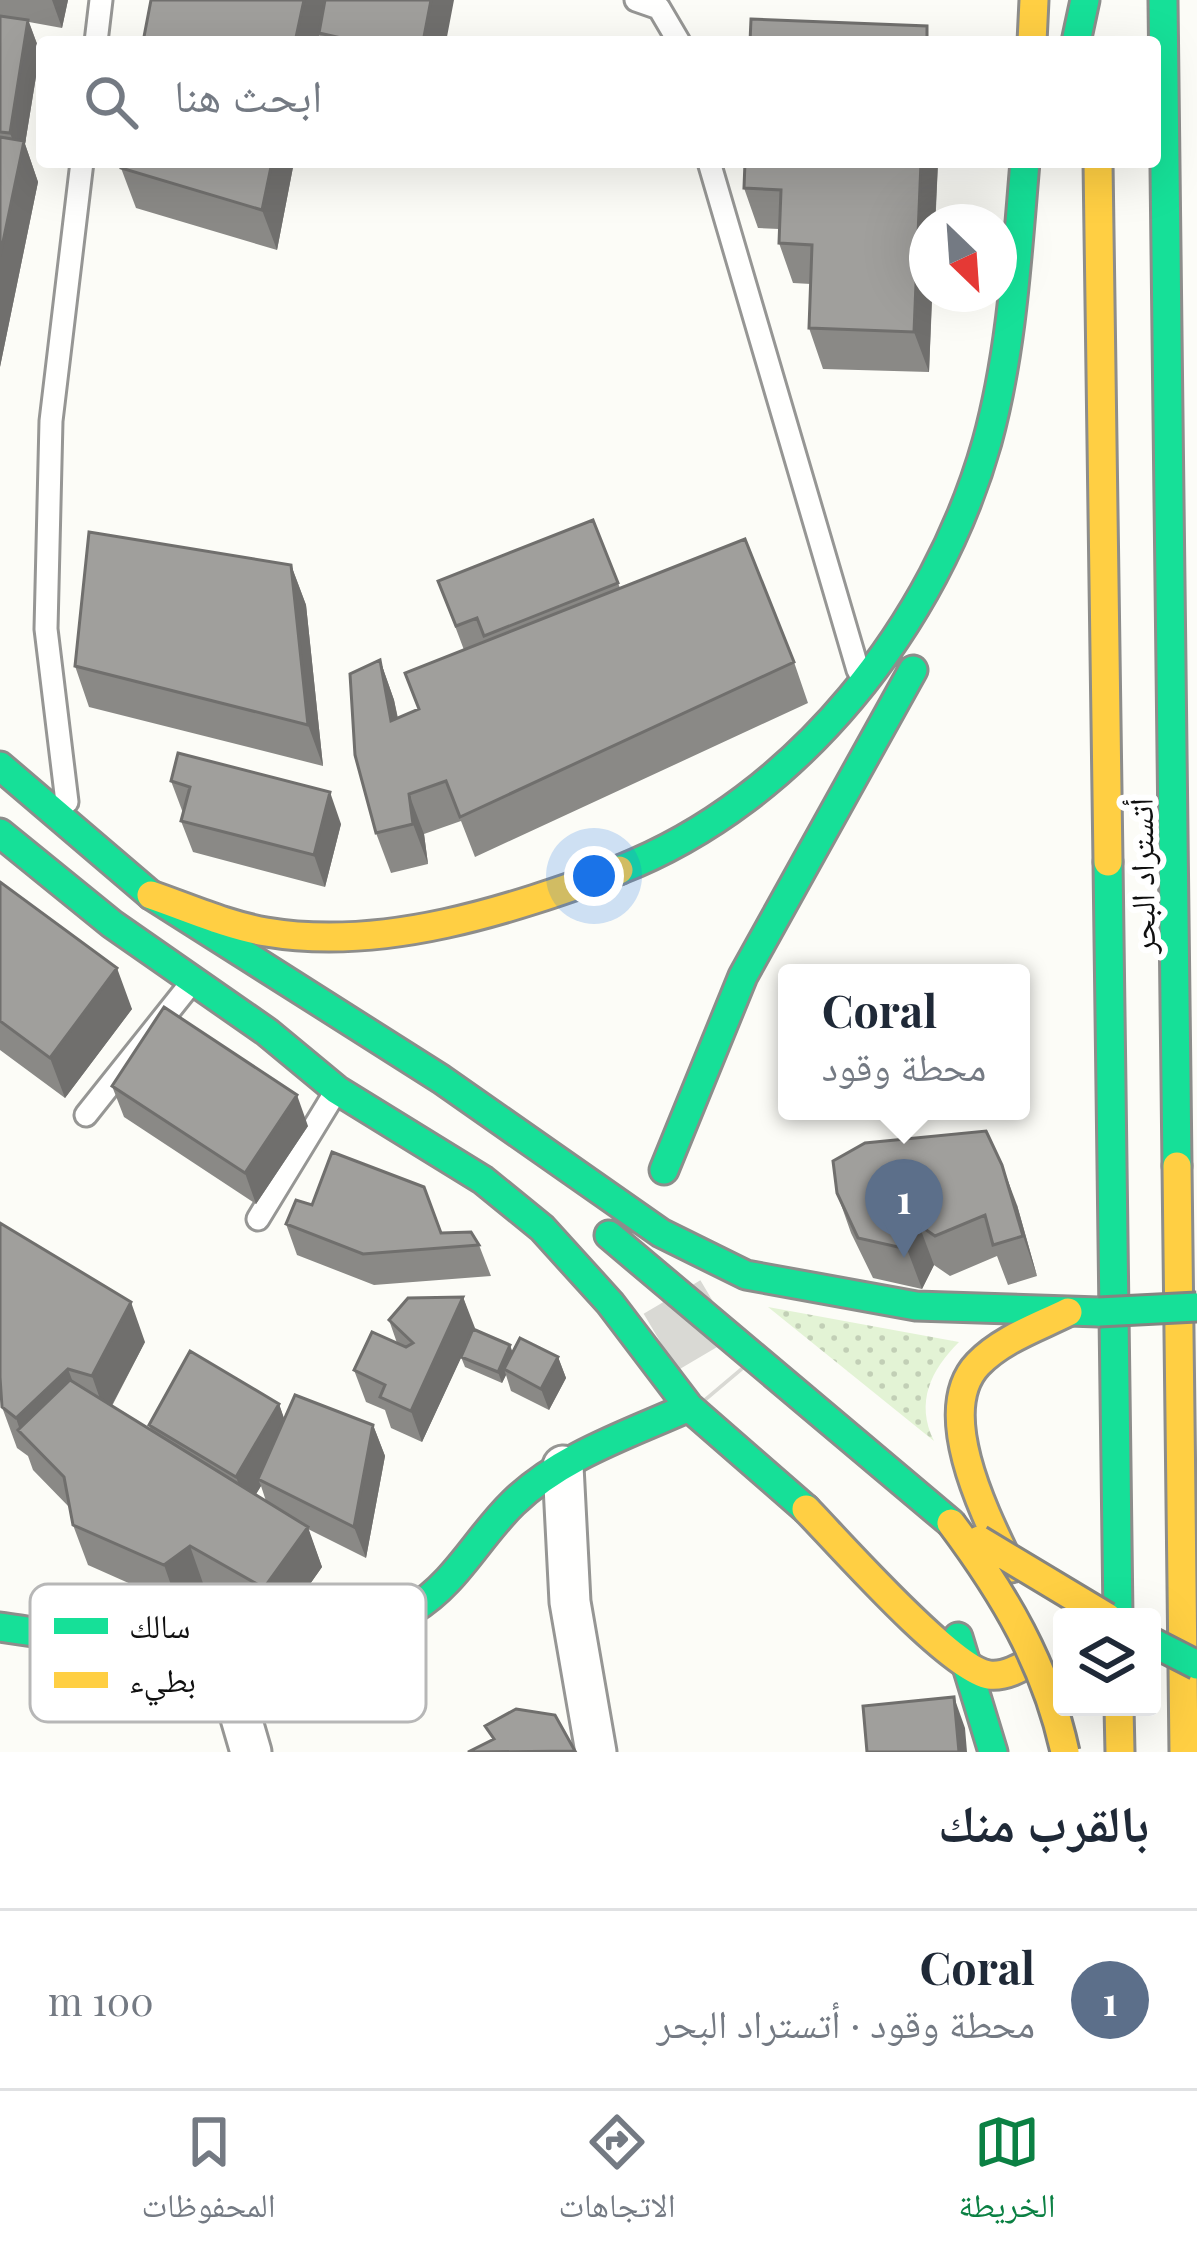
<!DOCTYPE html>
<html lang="ar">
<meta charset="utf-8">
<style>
body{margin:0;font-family:"Playfair Display","Noto Naskh Arabic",serif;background:#f6f6f7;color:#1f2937;direction:rtl}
.controls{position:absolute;right:36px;bottom:36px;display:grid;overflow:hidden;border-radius:12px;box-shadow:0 12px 48px #0002}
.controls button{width:108px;height:108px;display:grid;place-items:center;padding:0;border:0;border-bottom:3px solid #e0e1e3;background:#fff;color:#1f2937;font:60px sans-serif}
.compass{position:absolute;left:909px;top:204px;width:108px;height:108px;border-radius:50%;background:#fff;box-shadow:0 12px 48px #0002;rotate:155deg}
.you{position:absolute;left:594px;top:876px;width:42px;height:42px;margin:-30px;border:9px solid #fff;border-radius:50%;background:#1a73e8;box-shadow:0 0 0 18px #1a73e833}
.badge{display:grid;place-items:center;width:78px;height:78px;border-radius:50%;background:#0b8043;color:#fff;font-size:39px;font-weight:700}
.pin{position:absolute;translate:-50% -99px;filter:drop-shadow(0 3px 6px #0008)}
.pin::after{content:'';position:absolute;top:63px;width:42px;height:36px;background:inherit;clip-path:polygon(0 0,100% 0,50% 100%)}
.popup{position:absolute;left:778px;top:964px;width:252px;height:156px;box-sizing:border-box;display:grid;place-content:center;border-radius:12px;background:#fff;filter:drop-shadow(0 3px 9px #0005);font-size:39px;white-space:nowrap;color:#747a83}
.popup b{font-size:45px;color:#1f2937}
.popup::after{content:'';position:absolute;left:50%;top:100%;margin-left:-24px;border:24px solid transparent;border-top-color:#fff}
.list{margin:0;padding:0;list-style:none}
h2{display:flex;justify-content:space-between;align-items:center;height:156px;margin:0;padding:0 48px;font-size:51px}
h2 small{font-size:39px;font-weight:400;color:#747a83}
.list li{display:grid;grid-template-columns:78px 1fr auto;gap:36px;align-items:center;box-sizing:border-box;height:180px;padding:0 48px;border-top:3px solid #e0e1e3}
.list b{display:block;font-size:45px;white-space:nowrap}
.list p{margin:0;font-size:39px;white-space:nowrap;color:#747a83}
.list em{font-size:39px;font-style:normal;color:#747a83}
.icon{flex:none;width:66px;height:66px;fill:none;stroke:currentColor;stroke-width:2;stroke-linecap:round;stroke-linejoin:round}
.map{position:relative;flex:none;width:1197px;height:1752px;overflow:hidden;direction:ltr}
.search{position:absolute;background:#fff;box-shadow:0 12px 48px #0002;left:36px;right:36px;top:36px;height:132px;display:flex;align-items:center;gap:30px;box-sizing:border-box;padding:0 42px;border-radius:12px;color:#747a83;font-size:45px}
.sheet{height:336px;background:#fff}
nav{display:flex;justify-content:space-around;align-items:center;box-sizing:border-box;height:168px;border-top:3px solid #e0e1e3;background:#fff;font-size:33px;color:#747a83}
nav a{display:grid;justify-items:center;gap:6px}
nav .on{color:#0b8043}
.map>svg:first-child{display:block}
.garden{fill:url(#garden-dots)}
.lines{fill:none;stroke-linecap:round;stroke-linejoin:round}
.highway-tunnel{stroke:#d9d9d4;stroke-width:66;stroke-dasharray:66 33;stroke-linecap:butt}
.lane-casing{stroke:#969694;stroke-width:27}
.street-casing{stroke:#969694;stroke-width:45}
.fast-casing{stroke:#8d8d8b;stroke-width:33}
.slow-casing{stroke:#8d8d8b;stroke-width:33}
.lane{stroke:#fffffe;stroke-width:21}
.street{stroke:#fffffe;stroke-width:39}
.fast{stroke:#16e098;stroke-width:27}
.slow{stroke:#ffcf43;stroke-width:27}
.fast-bridge-casing{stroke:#848481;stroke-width:33;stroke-linecap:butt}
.slow-bridge-casing{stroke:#848481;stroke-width:33;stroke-linecap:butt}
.fast-bridge{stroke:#16e098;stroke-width:27}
.slow-bridge{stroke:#ffcf43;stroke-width:27}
.wall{fill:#8a8986;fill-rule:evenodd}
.shaded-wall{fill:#706f6d}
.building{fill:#a09f9c;stroke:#706f6d;stroke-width:3}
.labels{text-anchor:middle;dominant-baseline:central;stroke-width:12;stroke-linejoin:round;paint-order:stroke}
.street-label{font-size:33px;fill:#101010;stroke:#fff}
.key{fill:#fff;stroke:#b7b7b7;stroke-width:3}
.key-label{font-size:33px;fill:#101010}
</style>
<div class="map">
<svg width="1197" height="1752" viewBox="0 0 1197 1752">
<defs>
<pattern id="garden-dots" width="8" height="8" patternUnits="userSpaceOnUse" patternTransform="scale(3)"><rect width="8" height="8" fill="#e3f3d5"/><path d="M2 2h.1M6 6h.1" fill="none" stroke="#c2cfb6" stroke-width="1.8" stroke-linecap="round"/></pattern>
</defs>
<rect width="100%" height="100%" fill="#fcfcf7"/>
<path class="garden" d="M768,1307L959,1342C931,1370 915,1402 934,1441Z"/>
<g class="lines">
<path class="highway-tunnel" d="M672,1297L707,1356L729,1382"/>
<g class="lane-casing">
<path id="lane" d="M636,0L659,8L679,42
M96,42L101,0
M709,162L858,670
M67,802L46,629L51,421L82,162
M86,1115L188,987
M258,1219L333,1096"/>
</g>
<g class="street-casing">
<path id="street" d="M563,1466L570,1602L596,1752
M220,1646L251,1752"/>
</g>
<g class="fast-casing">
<path id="fast" d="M1163,0L1177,1166
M1076,42L1085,0
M0,766L151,895L441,1079L661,1233L746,1275L916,1306L1099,1312
M0,833L112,924L267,1032L337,1090L483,1180L542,1228L610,1303L689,1407L806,1509
M1108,862L1118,1617
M619,870C798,800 936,623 987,442C1012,351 1017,255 1025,162
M664,1170L743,976L913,670
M609,1235L951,1523
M0,1627C131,1645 292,1681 413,1609C456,1583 478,1537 513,1503C561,1456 629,1434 689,1407
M958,1637L993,1752"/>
</g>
<g class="slow-casing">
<path id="slow" d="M1032,42L1034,0
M1098,162L1108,862
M151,895C189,908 226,925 266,932C384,952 509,910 619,870
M1177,1166L1184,1752
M806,1509C838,1542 951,1670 989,1675C1004,1677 1022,1668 1033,1659
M1011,1568C987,1518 932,1412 978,1364C1002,1339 1038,1327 1068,1312
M1119,1707L1120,1752"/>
</g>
<use href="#lane" class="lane"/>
<use href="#street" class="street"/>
<use href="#fast" class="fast"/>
<use href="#slow" class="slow"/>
<g class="fast-bridge-casing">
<path id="fast-bridge" d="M1099,1312L1197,1307
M1152,1642L1197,1665"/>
</g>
<g class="slow-bridge-casing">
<path id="slow-bridge" d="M951,1523C1004,1594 1046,1664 1065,1752
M979,1540L1107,1617"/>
</g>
<use href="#fast-bridge" class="fast-bridge"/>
<use href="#slow-bridge" class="slow-bridge"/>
</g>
<path class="wall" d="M0,0H68L62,28L29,22L40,52L25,144L38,182L0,367Z
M151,0L446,42H322L319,35Z
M294,162L277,250L136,208L121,168Z
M745,162H938L929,372L823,369L809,328L811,284L793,283L779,243V229L758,228L744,188Z
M593,520L620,588L794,662L808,703L475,857L461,821L424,834L428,864L391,873L376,833L380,660L394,700L398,718L419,709L464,650L438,581Z
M291,565L306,605L323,766L89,707L75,666Z
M171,781L341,824L325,887L193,852L181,821L183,813Z
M0,882L132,1009L65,1098L0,1050Z
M112,1086L308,1126L256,1204L124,1117Z
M837,1193L1017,1205L1037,1276L1008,1285L997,1256L950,1276L934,1265L922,1289L873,1278L851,1233Z
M312,1205L441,1233L479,1245L491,1276L374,1285L297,1255L286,1224Z
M463,1297L474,1330L513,1352L558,1357L566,1378L549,1410L511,1391L506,1375L502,1383L465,1367L461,1357L422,1442L391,1428L385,1410L366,1402L354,1370L397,1343L389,1320Z
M145,1342L112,1406L151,1430L149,1425L279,1404L284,1419L373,1425L385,1456L366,1558L308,1529L322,1567L279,1628L204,1586L178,1605L88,1565L73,1525L70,1508L33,1470L28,1456L17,1448L2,1407L0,1377ZM261,1486L266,1501L255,1495Z"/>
<path class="shaded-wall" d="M52,0H68L62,28Z
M304,0H326L318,42H295Z
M431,0H454L446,42H423Z
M28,20L40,52L25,144L38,182L0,367V256L20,161L10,133Z
M272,162H294L277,250L262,210Z
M921,162H938L935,222H927V294H932L929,372L914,332Z
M291,565L306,605L323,766L308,725Z
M380,660L394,700L406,761L391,721Z
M330,792L341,824L325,887L314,855Z
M409,794L424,834L428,864L413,824Z
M117,968L132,1009L65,1098L50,1058Z
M297,1095L308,1126L256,1204L245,1173Z
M1002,1165L1017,1205L1037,1276L1023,1236Z
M919,1225L934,1265L922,1289L907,1249Z
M463,1297L475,1328L422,1442L411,1411Z
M131,1302L145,1342L106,1416L92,1376Z
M510,1345L514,1356L504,1369L506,1375L502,1383L498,1372Z
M558,1357L566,1378L549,1410L541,1389Z
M68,1369L83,1409L21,1433L16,1418Z
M279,1404L290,1435L258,1479L261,1486L248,1508L236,1477Z
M373,1425L385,1456L366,1558L354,1527Z
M308,1527L322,1567L279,1628L264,1588Z
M190,1546L204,1586L178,1605L164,1565Z
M954,1697L965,1728L967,1752H959Z"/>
<path class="building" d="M151,0H304L295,42H143Z
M325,0H431L423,42H359L319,33Z
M0,16L28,20L10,133L0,132Z
M751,19L927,26V42H750Z
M0,137L24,141L0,256Z
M122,162H272L262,210L121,168Z
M745,162H921L914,332L809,328L812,245L779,243L781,190L744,188Z
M593,520L618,583L484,636L477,618L456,626L438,581Z
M89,532L291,565L308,725L75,666Z
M745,539L794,662L460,817L446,781L409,794L413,824L376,833L355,755L350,674L380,660L391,721L419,709L405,673Z
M178,753L330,792L314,855L181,821L190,787L171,781Z
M0,882L117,968L50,1058L0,1021Z
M164,1007L297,1095L245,1173L112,1086Z
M986,1131L1002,1165L1023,1236L993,1245L985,1215L935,1236L919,1225L907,1249L858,1238L837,1193L833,1161L865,1143Z
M332,1152L424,1187L441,1233L471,1232L479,1245L363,1254L286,1224L296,1200L312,1205Z
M0,1223L131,1302L92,1376L68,1369L16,1418L2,1407L0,1377Z
M463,1297L411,1411L380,1397L385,1385L354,1370L372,1332L406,1347L413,1343L389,1320L408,1298Z
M473,1329L510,1345L498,1372L461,1357Z
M520,1338L558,1357L541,1389L504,1369Z
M190,1351L279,1404L236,1477L149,1425Z
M70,1380L308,1527L264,1588L190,1546L164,1565L73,1525L64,1477L18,1430Z
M295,1395L373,1425L354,1527L258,1479Z
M954,1697L959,1752H867L863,1706Z
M516,1709L555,1715L575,1751L468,1752L494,1739L485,1726Z"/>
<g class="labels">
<g class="street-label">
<text transform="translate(1140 876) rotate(-91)">أتستراد البحر</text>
</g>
</g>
<rect x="30" y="1584" width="396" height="138" rx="18" class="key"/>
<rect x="54" y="1618" width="54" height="16" fill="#16e098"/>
<rect x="54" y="1672" width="54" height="16" fill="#ffcf43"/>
<g class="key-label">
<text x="129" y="1638">سالك</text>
<text x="129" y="1692">بطيء</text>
</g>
</svg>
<div class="controls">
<button><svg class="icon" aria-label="layers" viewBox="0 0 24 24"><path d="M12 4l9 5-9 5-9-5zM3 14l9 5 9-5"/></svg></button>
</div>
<svg class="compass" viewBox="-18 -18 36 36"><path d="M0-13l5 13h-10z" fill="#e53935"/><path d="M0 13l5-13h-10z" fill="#747a83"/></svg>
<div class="you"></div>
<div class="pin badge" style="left:904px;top:1258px;background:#5c6f8a">1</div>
<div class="popup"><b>Coral</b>محطة وقود</div>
<div class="search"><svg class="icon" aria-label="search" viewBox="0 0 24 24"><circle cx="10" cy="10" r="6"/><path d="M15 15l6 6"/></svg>ابحث هنا</div>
</div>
<section class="sheet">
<h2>بالقرب منك<small></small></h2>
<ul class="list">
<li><span class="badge" style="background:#5c6f8a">1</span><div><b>Coral</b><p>محطة وقود · أتستراد البحر</p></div><em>100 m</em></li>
</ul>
</section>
<nav>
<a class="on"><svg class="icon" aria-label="map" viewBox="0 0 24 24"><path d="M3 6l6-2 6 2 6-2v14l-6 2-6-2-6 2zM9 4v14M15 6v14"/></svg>الخريطة</a>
<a><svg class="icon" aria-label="directions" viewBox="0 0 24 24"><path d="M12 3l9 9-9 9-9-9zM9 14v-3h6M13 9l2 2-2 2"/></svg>الاتجاهات</a>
<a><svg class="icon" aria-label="saved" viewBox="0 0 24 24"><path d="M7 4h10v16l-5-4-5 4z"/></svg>المحفوظات</a>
</nav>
